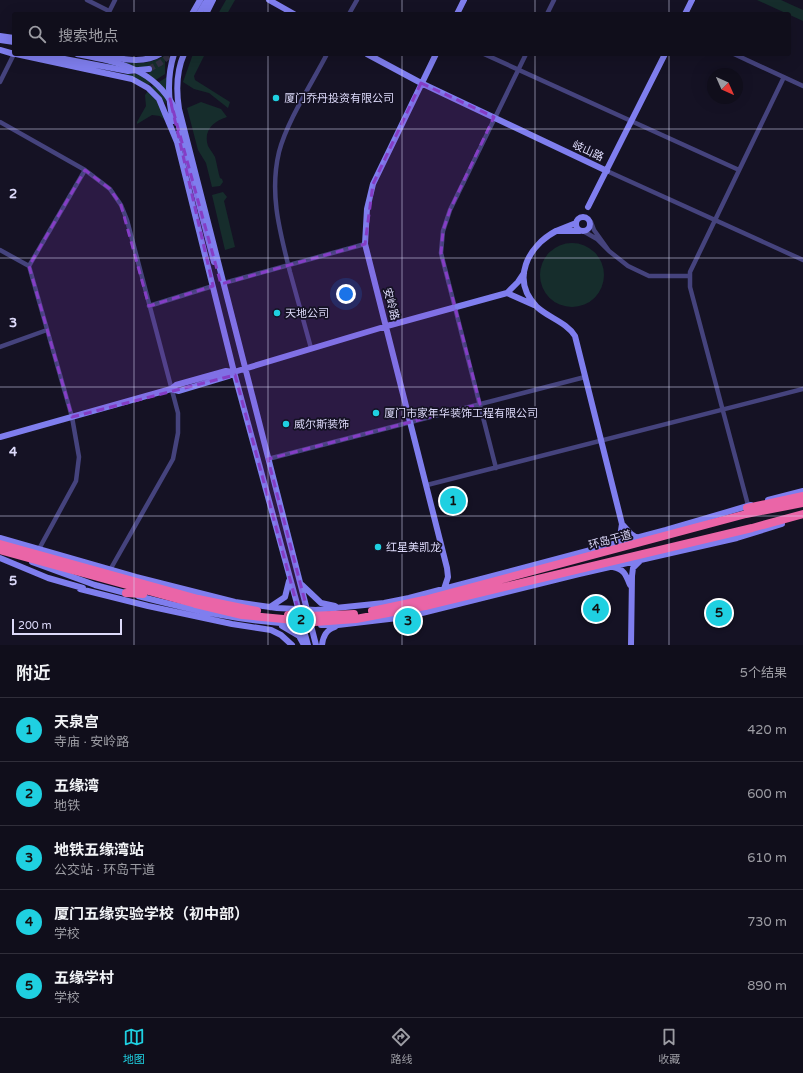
<!DOCTYPE html>
<html lang="zh">
<meta charset="utf-8">
<style>
body{margin:0;font-family:"Varela Round","Noto Sans SC",sans-serif;background:#191724;color:#f1f3f6}
.compass{position:absolute;left:707px;top:68px;width:36px;height:36px;border-radius:50%;background:#100e1b;box-shadow:0 4px 16px #0002;rotate:135deg}
.scale{position:absolute;left:12px;bottom:10px;width:110px;box-sizing:border-box;padding-left:4px;border:2px solid #dddafa;border-top:0;font-size:11px;line-height:14px;white-space:nowrap;color:#dddafa;-webkit-text-stroke:3px #151224;paint-order:stroke}
.you{position:absolute;left:346px;top:294px;width:14px;height:14px;margin:-10px;border:3px solid #fff;border-radius:50%;background:#1a73e8;box-shadow:0 0 0 6px #1a73e833}
.badge{display:grid;place-items:center;width:26px;height:26px;border-radius:50%;background:#1fd0e1;color:#111;font-size:13px;font-weight:700}
.pin{position:absolute;translate:-50% -50%;border:2px solid #fff;box-shadow:0 1px 4px #0006}
.list{margin:0;padding:0;list-style:none}
h2{display:flex;justify-content:space-between;align-items:center;height:52px;margin:0;padding:0 16px;font-size:17px}
h2 small{font-size:13px;font-weight:400;color:#9c9ca3}
.list li{display:grid;grid-template-columns:26px 1fr auto;gap:12px;align-items:center;box-sizing:border-box;height:64px;padding:0 16px;border-top:1px solid #302e3a}
.list b{display:block;font-size:15px;white-space:nowrap}
.list p{margin:0;font-size:13px;white-space:nowrap;color:#9c9ca3}
.list em{font-size:13px;font-style:normal;color:#9c9ca3}
.icon{flex:none;width:22px;height:22px;fill:none;stroke:currentColor;stroke-width:2;stroke-linecap:round;stroke-linejoin:round}
.map{position:relative;flex:none;width:803px;height:645px;overflow:hidden}
.search{position:absolute;background:#100e1b;box-shadow:0 4px 16px #0002;left:12px;right:12px;top:12px;height:44px;display:flex;align-items:center;gap:10px;box-sizing:border-box;padding:0 14px;border-radius:4px;color:#9c9ca3;font-size:15px}
.sheet{height:372px;background:#100e1b}
nav{display:flex;justify-content:space-around;align-items:center;box-sizing:border-box;height:56px;border-top:1px solid #302e3a;background:#100e1b;font-size:11px;color:#9c9ca3}
nav a{display:grid;justify-items:center;gap:2px}
nav .on{color:#1fd0e1}
.map>svg:first-child{display:block}
.green{fill:#162d2c}
.lines{fill:none;stroke-linecap:round;stroke-linejoin:round}
.secondary-tunnel{stroke:#333044;stroke-width:6;stroke-dasharray:6 3;stroke-linecap:butt}
.street{stroke:#45437d;stroke-width:4.5}
.secondary{stroke:#7f7eee;stroke-width:6}
.highway{stroke:#ea65a7;stroke-width:8}
.secondary-bridge{stroke:#7f7eee;stroke-width:6}
.highway-bridge{stroke:#ea65a7;stroke-width:8}
.marked{fill:#853dc5;fill-opacity:0.2;stroke:#853dc5;stroke-width:3;stroke-dasharray:8 5;stroke-linejoin:round}
.grid{fill:none;stroke:#dddafa;stroke-width:1;stroke-opacity:0.55}
.poi-dot{fill:#1fd0e1;stroke:#151224;stroke-width:1.5}
.labels{text-anchor:middle;dominant-baseline:central;stroke-width:3.5;stroke-linejoin:round;paint-order:stroke}
.poi-label{font-size:11px;fill:#dddafa;stroke:#151224;text-anchor:start}
.street-label{font-size:11px;fill:#dddafa;stroke:#151224}
.grid-label{font-size:13px;text-anchor:middle;font-weight:bold;fill:#dddafa;stroke:#151224;stroke-width:3.5;stroke-linejoin:round;paint-order:stroke}
</style>
<div class="map">
<svg width="803" height="645" viewBox="0 0 803 645">
<rect width="100%" height="100%" fill="#151224"/>
<path class="green" d="M226,0H235L227,14H218Z
M757,0H781L803,10V21Z
M193,54H205L194,76L195,80L230,102L228,108L209,93L194,89L183,82Z
M165,55V74L148,85L132,77L119,74H149L148,68L139,69L108,65L109,60C129,63 147,67 165,55Z
M167,77L166,104L151,87Z
M148,91L156,99L167,122L160,116L152,115L137,124V122L146,106L145,95Z
M201,102L221,109L227,117C213,121 203,131 208,146C210,150 213,153 215,157C217,164 218,172 220,178L222,179L223,182L220,186L212,187L206,163L198,150L187,108Z
M223,192L227,197L224,201L235,247L225,250L212,195Z
M540 275a32 32 0 1 1 64 0a32 32 0 1 1-64 0Z"/>
<g class="lines">
<path class="secondary-tunnel" d="M149,69L160,63L172,54"/>
<path class="street" d="M87,0L109,11
M108,14L115,0
M349,14L357,0
M547,14L554,0
M484,54L739,170
M734,54L803,86
M0,82L14,54
M0,122L85,170L110,189L121,205L127,220L178,413V433L173,459L110,570
M607,171L803,260
M583,231L597,239L609,251L594,230L591,222
M0,250L29,266
M609,251L628,266L649,276H690
M224,283L365,244
M149,306L213,286
M0,347L47,330
M311,348C304,323 297,297 290,272C280,232 269,194 279,152C287,121 312,83 327,54
M268,459L585,377
M496,468L441,253L443,231L450,210L526,54
M427,485L803,389
M748,505L690,287V272L784,77
M39,549L76,481L79,457L72,417L29,266L85,170"/>
<path class="secondary" d="M269,0L294,14
M192,14L200,0
M199,14L207,0
M206,14L213,0
M457,14L464,0
M685,14L692,0
M0,36L14,38
M0,40L14,42
M0,50L14,54
M16,54L132,79L148,88L159,99L177,142L234,372L299,611
M38,54L128,71L149,69
M98,54C116,58 143,65 160,54
M184,54C176,72 176,90 179,109L316,645
M367,54L421,83L607,171
M436,54L373,184L367,209L365,244L447,568L448,577L444,589
M173,121C168,99 167,76 174,54
M588,207L665,54
M576 224a7 7 0 1 1 14 0a7 7 0 1 1-14 0Z
M576,223L556,231H580
M556,231C528,246 510,280 537,307C549,318 566,322 575,336L622,524L631,534L637,538
M524,273L518,282L507,293L534,305
M171,389L179,391L229,376L234,372
M0,437L171,389L176,385L226,371L234,372L387,326L507,293
M768,500L803,491
M0,538L136,577L235,602L277,608L316,610L384,603L409,598L666,530L751,505
M615,544L620,537L622,524
M0,558L48,578L83,588
M32,562L95,585L129,594
M613,567C624,569 626,575 630,585
M302,585L321,603L335,606
M80,589L148,606L232,624L271,630L281,635L292,645
M138,596C192,610 244,622 300,624
M270,607L285,597L289,581
M301,620L308,645
M321,625H338L406,617L579,574L737,538L782,524
M282,626L299,636L304,645
M322,645C323,636 326,630 335,627
M631,645L632,576L633,568L641,560"/>
<path class="highway" d="M747,508L803,496
M0,544L198,599
M0,550L196,604
M126,593L143,594
M424,600L746,514L803,503
M425,606L752,528L803,514"/>
<path class="secondary-bridge" d="M77,54C118,62 153,68 174,107L214,262"/>
<path class="highway-bridge" d="M198,599L257,611
M196,604L242,615L315,622L356,619L425,606
M372,611L424,600
M288,615L309,616L354,614"/>
</g>
<path class="marked" d="M421,83L494,117L450,210L443,231L441,253L480,404L268,459L307,609H298L235,375L72,417L29,266L85,170L110,189L121,205L149,306L213,286L170,99L221,284L365,244L373,184Z"/>
<path class="grid" d="M134,0V14M268,0V14M402,0V14M535,0V14M669,0V14M134,54V645M268,54V645M402,54V645M535,54V645M669,54V645M0,129H803M0,258H803M0,387H803M0,516H803"/>
<g class="poi-dot">
<circle cx="276" cy="98" r="4"/>
<circle cx="277" cy="313" r="4"/>
<circle cx="376" cy="413" r="4"/>
<circle cx="286" cy="424" r="4"/>
<circle cx="378" cy="547" r="4"/>
</g>
<g class="labels">
<g class="poi-label">
<text x="284" y="98">厦门乔丹投资有限公司</text>
<text x="285" y="313">天地公司</text>
<text x="384" y="413">厦门市家年华装饰工程有限公司</text>
<text x="294" y="424">威尔斯装饰</text>
<text x="386" y="547">红星美凯龙</text>
</g>
<g class="street-label">
<text transform="translate(588 151) rotate(25)">岐山路</text>
<text transform="translate(391 304) rotate(75)">安岭路</text>
<text transform="translate(610 540) rotate(-15)">环岛干道</text>
</g>
</g>
<g class="grid-label">
<text x="13" y="198">2</text>
<text x="13" y="327">3</text>
<text x="13" y="456">4</text>
<text x="13" y="585">5</text>
</g>
</svg>
<svg class="compass" viewBox="-18 -18 36 36"><path d="M0-13l5 13h-10z" fill="#e53935"/><path d="M0 13l5-13h-10z" fill="#9c9ca3"/></svg>
<div class="scale">200 m</div>
<div class="you"></div>
<div class="pin badge" style="left:453px;top:501px">1</div>
<div class="pin badge" style="left:301px;top:620px">2</div>
<div class="pin badge" style="left:408px;top:621px">3</div>
<div class="pin badge" style="left:596px;top:609px">4</div>
<div class="pin badge" style="left:719px;top:613px">5</div>
<div class="search"><svg class="icon" aria-label="search" viewBox="0 0 24 24"><circle cx="10" cy="10" r="6"/><path d="M15 15l6 6"/></svg>搜索地点</div>
</div>
<section class="sheet">
<h2>附近<small>5个结果</small></h2>
<ul class="list">
<li><span class="badge">1</span><div><b>天泉宫</b><p>寺庙 · 安岭路</p></div><em>420 m</em></li>
<li><span class="badge">2</span><div><b>五缘湾</b><p>地铁</p></div><em>600 m</em></li>
<li><span class="badge">3</span><div><b>地铁五缘湾站</b><p>公交站 · 环岛干道</p></div><em>610 m</em></li>
<li><span class="badge">4</span><div><b>厦门五缘实验学校（初中部）</b><p>学校</p></div><em>730 m</em></li>
<li><span class="badge">5</span><div><b>五缘学村</b><p>学校</p></div><em>890 m</em></li>
</ul>
</section>
<nav>
<a class="on"><svg class="icon" aria-label="map" viewBox="0 0 24 24"><path d="M3 6l6-2 6 2 6-2v14l-6 2-6-2-6 2zM9 4v14M15 6v14"/></svg>地图</a>
<a><svg class="icon" aria-label="directions" viewBox="0 0 24 24"><path d="M12 3l9 9-9 9-9-9zM9 14v-3h6M13 9l2 2-2 2"/></svg>路线</a>
<a><svg class="icon" aria-label="saved" viewBox="0 0 24 24"><path d="M7 4h10v16l-5-4-5 4z"/></svg>收藏</a>
</nav>
